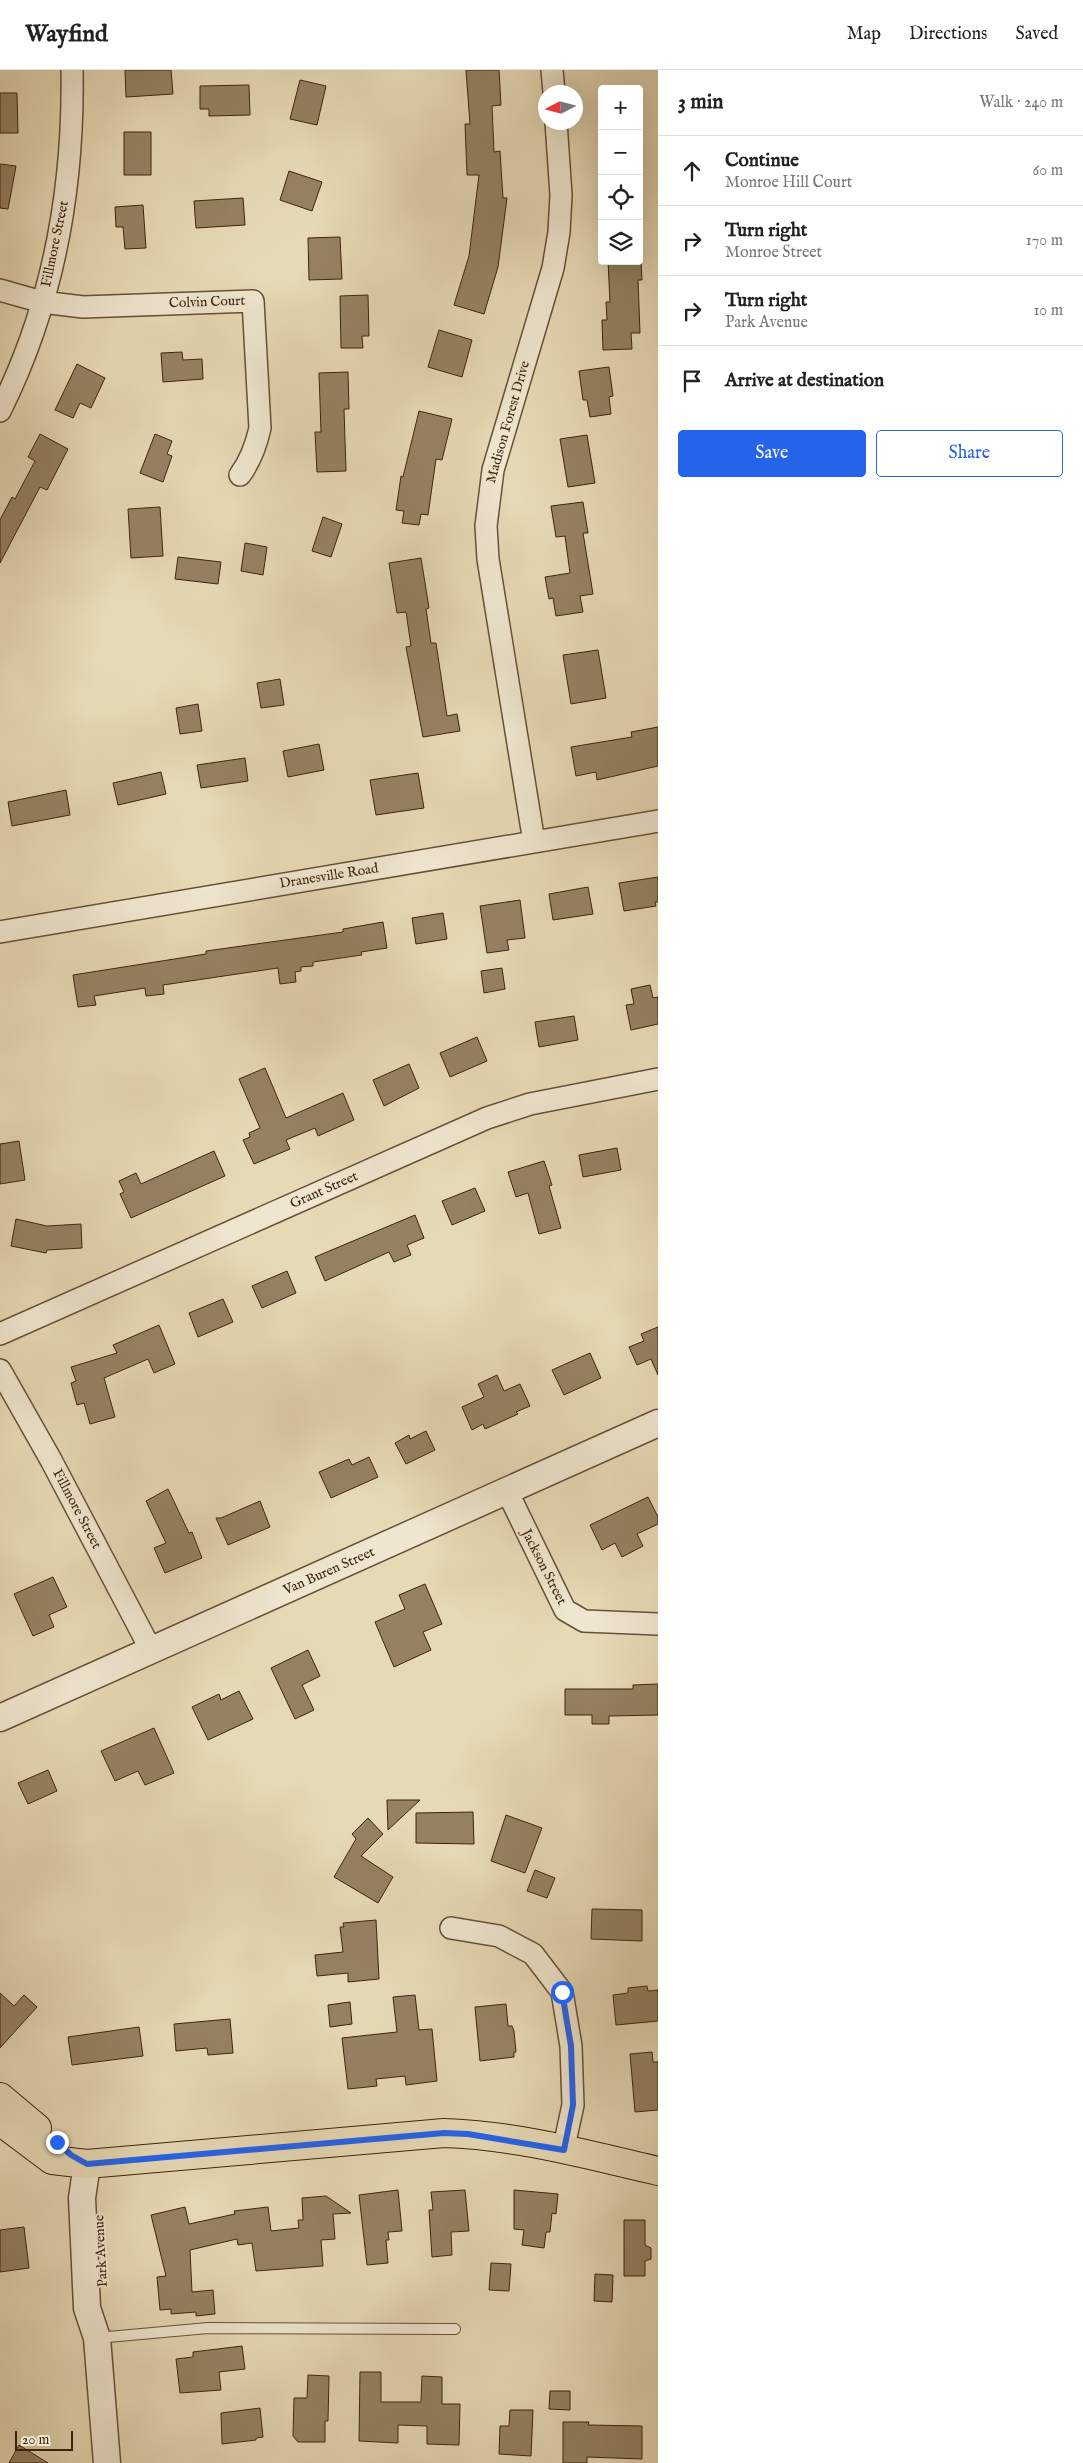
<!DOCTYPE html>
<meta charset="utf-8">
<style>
body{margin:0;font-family:"IM FELL English",serif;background:#f2f2f2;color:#222}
.controls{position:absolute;right:15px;top:15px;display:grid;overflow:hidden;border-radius:5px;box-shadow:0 5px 20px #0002}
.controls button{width:45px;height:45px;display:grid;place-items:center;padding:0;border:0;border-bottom:1px solid #e0e0e0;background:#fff;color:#222;font:25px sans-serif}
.compass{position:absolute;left:538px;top:15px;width:45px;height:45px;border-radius:50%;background:#fff;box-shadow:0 5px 20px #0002;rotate:264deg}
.scale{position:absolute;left:15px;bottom:12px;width:58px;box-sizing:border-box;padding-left:5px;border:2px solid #3e230b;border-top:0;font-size:14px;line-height:18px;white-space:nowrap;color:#3e230b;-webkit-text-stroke:4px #efe6cf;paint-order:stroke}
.stop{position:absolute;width:15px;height:15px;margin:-11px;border:4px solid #2563eb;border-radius:50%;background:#fff}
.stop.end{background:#2563eb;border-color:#fff;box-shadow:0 1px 5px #0008}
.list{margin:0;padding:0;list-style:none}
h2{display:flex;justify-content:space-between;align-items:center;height:65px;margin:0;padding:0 20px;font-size:21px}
h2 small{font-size:16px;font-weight:400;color:#767676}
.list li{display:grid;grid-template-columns:32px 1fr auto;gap:15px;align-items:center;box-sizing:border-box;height:70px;padding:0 20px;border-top:1px solid #e0e0e0}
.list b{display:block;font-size:19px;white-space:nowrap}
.list p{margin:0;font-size:16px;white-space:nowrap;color:#767676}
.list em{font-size:16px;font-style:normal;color:#767676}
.actions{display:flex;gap:10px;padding:15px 20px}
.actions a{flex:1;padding:11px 0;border:1px solid #2563eb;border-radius:5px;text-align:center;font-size:18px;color:#2563eb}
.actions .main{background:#2563eb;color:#fff}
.icon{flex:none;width:28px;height:28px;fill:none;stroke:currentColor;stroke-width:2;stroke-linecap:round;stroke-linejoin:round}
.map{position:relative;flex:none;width:658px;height:2393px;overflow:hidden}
header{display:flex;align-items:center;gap:30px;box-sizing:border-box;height:70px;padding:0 25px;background:#fff;border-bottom:1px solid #e0e0e0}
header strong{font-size:24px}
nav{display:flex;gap:28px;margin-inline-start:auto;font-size:18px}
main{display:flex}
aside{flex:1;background:#fff}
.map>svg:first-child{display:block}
.building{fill:#958263;stroke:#3e230b}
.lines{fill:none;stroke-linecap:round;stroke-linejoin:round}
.service-casing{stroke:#685036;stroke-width:12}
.minor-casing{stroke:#685036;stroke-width:24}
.tertiary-casing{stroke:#685036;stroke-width:29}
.primary-casing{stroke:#3e230b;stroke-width:30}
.service{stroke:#efe6cf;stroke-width:10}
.minor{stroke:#efe6cf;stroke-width:21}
.tertiary{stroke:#efe6cf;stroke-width:26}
.primary{stroke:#e6d9b5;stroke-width:28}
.route{stroke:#2563eb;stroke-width:6}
.labels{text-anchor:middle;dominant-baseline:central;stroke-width:4;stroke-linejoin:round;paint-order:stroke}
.street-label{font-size:14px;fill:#3e230b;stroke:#efe6cf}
</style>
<header>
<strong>Wayfind</strong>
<nav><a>Map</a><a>Directions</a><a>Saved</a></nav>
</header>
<main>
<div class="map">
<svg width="658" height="2393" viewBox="0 0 658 2393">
<rect width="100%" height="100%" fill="#e6d9b5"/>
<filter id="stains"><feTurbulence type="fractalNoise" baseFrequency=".004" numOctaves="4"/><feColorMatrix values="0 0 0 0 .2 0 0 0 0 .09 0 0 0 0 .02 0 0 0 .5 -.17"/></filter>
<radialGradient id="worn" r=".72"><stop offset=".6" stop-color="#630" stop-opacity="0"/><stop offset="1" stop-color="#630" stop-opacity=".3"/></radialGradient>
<path class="building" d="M125,0H171L173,24L126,27Z
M466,0H499L501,35L492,36L494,82L500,81L503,128H507L498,197L484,244L454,235L469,186L479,105H467L465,54H470Z
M300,10L326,16L317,55L290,49Z
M249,15L250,45L209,46V39H200V16Z
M0,23H17L18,63H0Z
M124,62H151V105H124Z
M0,94L16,96L8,139L0,138Z
M289,101L322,112L312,141L280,130Z
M243,128L245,155L196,158L194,131Z
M143,135L146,178L125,179L123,157H116L115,137Z
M340,167L342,209L309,210L308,168Z
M608,191H641L642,210H638L640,263H631L632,279L603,280L602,250H607L606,232H610Z
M368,225L369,266H362L363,278H341L340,226Z
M439,260L472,270L462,307L428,297Z
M182,282L183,290L202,289L203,309L163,312L161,283Z
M77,294L105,308L91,338L80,333L73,348L55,340Z
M609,297L613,326L609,327L611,344L590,347L587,330H583L579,301Z
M348,302L349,339H344L346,401L317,402L315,362H321L319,303Z
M419,341L452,349L442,390L436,389L428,445L421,444L419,455L402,453L404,441L396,440L401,406L403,407Z
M40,364L68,379L47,420L40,417L0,493V450L12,427L15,429L35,391L28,387Z
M155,364L172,371L167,384L172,386L163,412L140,403Z
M587,365L595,413L568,417L560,369Z
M583,432L588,463H583L593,524L580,526L583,542L556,546L553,528L549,529L545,507L570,503L565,466L556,467L551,436Z
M160,437L163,486L131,488L128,439Z
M323,447L342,454L331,487L312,481Z
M245,473L267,477L263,505L241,501Z
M178,487L221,492L218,514L175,509Z
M421,488L429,538L426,539L431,573H436L447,646L457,644L460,661L423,667L406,577L411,576L406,542L397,543L389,493Z
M598,580L606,628L571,634L563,585Z
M280,609L284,635L261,638L257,613Z
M198,634L202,661L180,664L176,638Z
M658,657V696L597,710L596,702L576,706L571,677L632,667L631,662Z
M319,674L324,700L288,707L283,681Z
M245,688L248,711L201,718L197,695Z
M161,702L166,724L118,735L113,713Z
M418,703L424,738L376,745L370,710Z
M66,720L70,745L12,756L8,732Z
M658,807V832H655L656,836L624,841L619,813Z
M588,817L593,844L553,850L549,824Z
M520,830L525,868L507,870L509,880L487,883L480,836Z
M443,843L447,869L416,874L412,848Z
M383,852L387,878L361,882L362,885L313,892V896L301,897V901L295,902L296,912L280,914L278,898L163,915L164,924L146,926L145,918L94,926L96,935L78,937L73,905L206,884V881L343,862V859Z
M502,898L505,919L484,923L481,901Z
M650,915L653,928L658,927V954L631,960L626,935L634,934L631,919Z
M574,946L578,970L539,977L535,952Z
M477,967L487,991L450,1007L440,983Z
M409,994L419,1018L384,1036L373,1010Z
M265,998L286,1048L343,1023L354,1050L318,1066L315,1058L286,1070L290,1079L254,1094L243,1070L250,1067L249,1063L260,1058L239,1009Z
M19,1071L25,1110L0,1114V1074Z
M617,1078L621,1100L583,1107L579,1085Z
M214,1081L225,1106L131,1148L120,1124L124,1122L119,1111L136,1103L141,1114Z
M544,1091L552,1115L549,1116L561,1158L539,1164L528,1123L516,1127L508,1102Z
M475,1118L485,1141L452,1155L442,1131Z
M415,1145L424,1168L407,1175L411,1185L394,1192L389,1182L325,1211L315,1187Z
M16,1149L47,1156L81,1154L82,1178L47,1180L46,1183L11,1176Z
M287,1201L296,1223L262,1238L252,1216Z
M223,1229L233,1252L198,1267L189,1243Z
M159,1255L175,1294L154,1303L148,1289L104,1308L115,1347L90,1354L84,1333L77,1335L71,1313L76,1311L71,1297L117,1283L113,1275Z
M658,1257V1305L651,1289L637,1295L629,1277L644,1271L641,1264Z
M590,1283L601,1308L564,1325L552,1300Z
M497,1305L504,1321L520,1314L530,1336L516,1342L518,1344L485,1359L483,1354L472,1360L462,1337L484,1327L478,1314Z
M426,1361L435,1380L406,1394L395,1373L409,1365L410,1369Z
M369,1387L378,1407L331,1428L319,1402L349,1389L352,1395Z
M168,1419L189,1463L192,1462L202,1488L165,1503L154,1478L166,1473L146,1431Z
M648,1427L658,1447V1454L637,1464L643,1476L622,1487L615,1473L602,1480L590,1455Z
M260,1431L270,1457L228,1475L216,1448H221Z
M53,1507L67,1537L49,1545L54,1557L33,1566L14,1524Z
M425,1514L442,1554L423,1562L431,1580L394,1597L375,1552L405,1539L399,1525Z
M308,1580L320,1606L302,1615L314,1640L295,1649L271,1598Z
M658,1614V1645L609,1646V1654H592V1645H565V1619H633V1615Z
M239,1621L253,1649L208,1670L192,1637L219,1624L221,1630Z
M154,1658L174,1703L145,1715L138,1701L115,1711L101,1681Z
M48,1700L57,1721L28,1734L18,1713Z
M387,1730H420L388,1760Z
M473,1742L474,1774L416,1773V1743Z
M506,1745L542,1758L525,1803L491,1791Z
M368,1748L383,1764L361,1786L393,1807L378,1833L334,1807L356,1769L352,1764Z
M535,1800L555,1808L547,1828L527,1821Z
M592,1839L642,1840V1871L591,1869Z
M376,1850L379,1909L348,1912V1903L317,1906L315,1885L343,1882L340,1857H344L343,1853Z
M647,1916L648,1921L658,1920V1951L616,1955L613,1925L628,1923V1918Z
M0,1923L14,1936L24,1925L37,1937L0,1978Z
M415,1925L419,1960L432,1959L437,2011L406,2015L405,2006L376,2009L377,2016L348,2019L342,1968L397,1962L393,1927Z
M350,1932L352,1954L330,1957L328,1935Z
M506,1934L508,1956H512L514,1961L516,1982H514V1987L480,1991L475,1937Z
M230,1949L233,1983L208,1985L207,1978L176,1981L174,1954Z
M139,1957L143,1986L72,1995L68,1967Z
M652,1982L653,1992H658V2040L635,2042L630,1984Z
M398,2120L402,2161L388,2162L389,2170H386L388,2193L367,2195L359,2125Z
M465,2120L469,2161L451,2162L452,2185L432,2187L429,2140H433L431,2122Z
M514,2120L558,2124L556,2144L552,2143L550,2162H546L544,2178L522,2175L524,2160L514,2159Z
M326,2126L351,2143L333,2144L335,2169L321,2170L323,2196L256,2201L252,2173L238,2175L237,2169L190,2180L192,2222L213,2220L215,2244L196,2246V2242L171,2244V2239L160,2240L157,2207L166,2206L151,2145L185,2137L189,2154L235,2144L234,2141L268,2137L271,2161L299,2158L298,2150H303L302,2128Z
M624,2150H645V2175L651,2178V2189L645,2191V2206H624Z
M24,2157L29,2198L0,2202V2160Z
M491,2193L511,2194L509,2221L489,2220Z
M595,2204L613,2205L612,2232L594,2231Z
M242,2276L245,2299L219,2302L221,2320L180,2323L176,2289L193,2287V2282Z
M360,2302H381V2332H421L422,2306L442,2307V2334H460L459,2375L427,2374V2356L398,2355V2373L359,2371Z
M308,2305L329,2306L328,2351H325V2372H298L293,2366L294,2328H307Z
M550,2321H570V2340L549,2339Z
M260,2338L263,2367L256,2368V2370L222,2374L221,2343Z
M510,2340H533L531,2386L499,2384L500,2356H509Z
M563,2352H589L588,2355L642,2356V2389L587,2387V2393H563Z
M19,2375L48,2393H9Z"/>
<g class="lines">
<g class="service-casing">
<path id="service" d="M97,2268L208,2258L455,2259"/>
</g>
<g class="minor-casing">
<path id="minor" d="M552,0L554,22
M0,220L42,232L83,237L253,231L260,358C256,376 251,390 240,405
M0,341C53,235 74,117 72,0
M534,772L488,489L486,456L493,400L553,198L559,162L561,125L556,52
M0,862L658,751
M0,1264L487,1048L530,1034L658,1009
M0,1300L51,1390L151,1580
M507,1421L565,1540L584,1551L658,1554
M451,1858L499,1866L533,1884L562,1922L571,1976L573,2035L563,2081"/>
</g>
<g class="tertiary-casing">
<path id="tertiary" d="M0,1648L658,1353
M87,2094L82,2128L87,2238L97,2268L107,2393"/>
</g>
<g class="primary-casing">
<path id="primary" d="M0,2027L37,2058
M0,2051L52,2090L87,2094L444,2063C516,2065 588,2085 658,2101"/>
</g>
<use href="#service" class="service"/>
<use href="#minor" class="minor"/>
<use href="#tertiary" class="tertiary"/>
<use href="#primary" class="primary"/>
</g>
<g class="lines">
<path class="route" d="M57,2072L71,2085L87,2094L444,2063L468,2064L564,2080L573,2035L571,1976L562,1922"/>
</g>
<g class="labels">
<g class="street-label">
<text transform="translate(55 174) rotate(-78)">Fillmore Street</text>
<text transform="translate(207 232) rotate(-2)">Colvin Court</text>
<text transform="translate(508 352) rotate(-74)">Madison Forest Drive</text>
<text transform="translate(329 806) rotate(-9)">Dranesville Road</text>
<text transform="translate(324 1120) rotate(-24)">Grant Street</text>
<text transform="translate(77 1439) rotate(62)">Fillmore Street</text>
<text transform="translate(544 1497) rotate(63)">Jackson Street</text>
<text transform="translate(329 1501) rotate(-24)">Van Buren Street</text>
<text transform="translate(101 2181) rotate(-93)">Park Avenue</text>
</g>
</g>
<rect width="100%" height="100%" filter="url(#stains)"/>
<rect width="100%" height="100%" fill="url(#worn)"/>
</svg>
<div class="controls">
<button>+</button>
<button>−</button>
<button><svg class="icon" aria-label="locate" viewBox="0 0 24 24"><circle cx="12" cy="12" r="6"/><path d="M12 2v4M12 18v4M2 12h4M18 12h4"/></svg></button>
<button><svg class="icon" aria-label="layers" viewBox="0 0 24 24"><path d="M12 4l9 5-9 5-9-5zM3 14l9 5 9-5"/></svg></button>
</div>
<svg class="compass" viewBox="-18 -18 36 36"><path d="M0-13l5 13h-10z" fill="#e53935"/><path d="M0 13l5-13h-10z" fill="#767676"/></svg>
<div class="scale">20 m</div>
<div class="stop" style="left:562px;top:1922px"></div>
<div class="stop end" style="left:57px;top:2072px"></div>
</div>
<aside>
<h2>3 min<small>Walk · 240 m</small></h2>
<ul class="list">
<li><svg class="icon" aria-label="ahead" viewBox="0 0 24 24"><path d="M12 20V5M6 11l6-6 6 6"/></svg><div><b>Continue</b><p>Monroe Hill Court</p></div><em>60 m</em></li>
<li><svg class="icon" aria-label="right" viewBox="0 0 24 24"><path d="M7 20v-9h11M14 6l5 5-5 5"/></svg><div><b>Turn right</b><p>Monroe Street</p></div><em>170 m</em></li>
<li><svg class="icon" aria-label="right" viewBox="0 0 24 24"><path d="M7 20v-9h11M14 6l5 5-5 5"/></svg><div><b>Turn right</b><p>Park Avenue</p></div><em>10 m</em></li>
<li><svg class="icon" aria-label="arrive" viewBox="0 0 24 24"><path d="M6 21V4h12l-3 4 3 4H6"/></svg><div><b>Arrive at destination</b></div></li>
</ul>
<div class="actions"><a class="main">Save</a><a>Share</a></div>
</aside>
</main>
